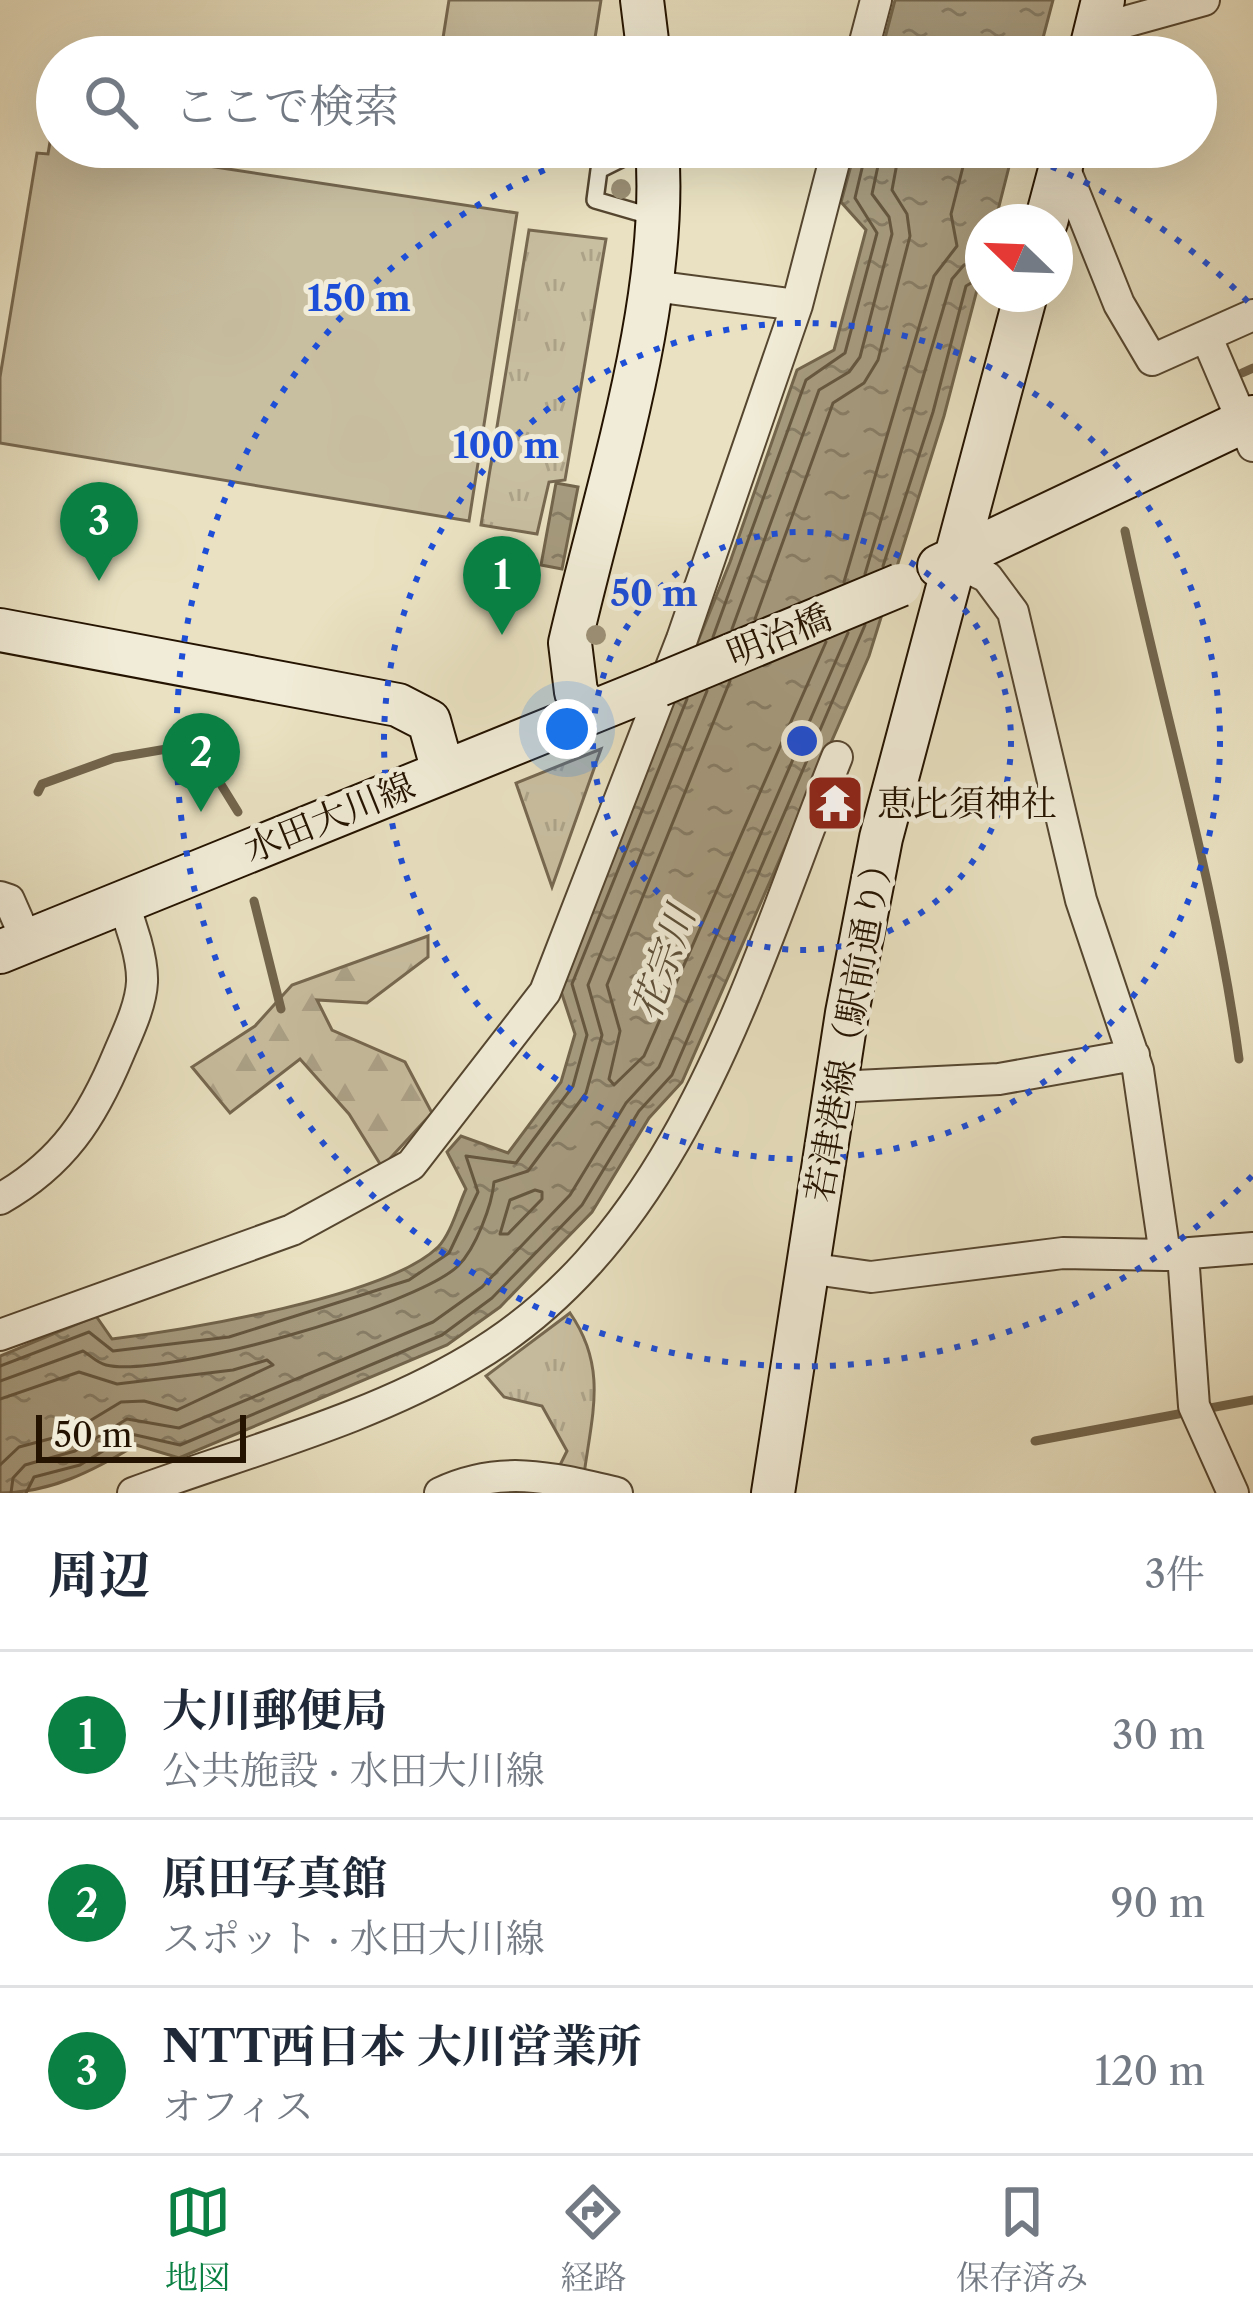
<!DOCTYPE html>
<html lang="ja">
<meta charset="utf-8">
<style>
body{margin:0;font-family:"Libre Caslon Text","Noto Serif JP",serif;background:#f6f6f7;color:#1f2937}
.compass{position:absolute;left:965px;top:204px;width:108px;height:108px;border-radius:50%;background:#fff;box-shadow:0 12px 48px #0002;rotate:293deg}
.scale{position:absolute;left:36px;bottom:30px;width:210px;box-sizing:border-box;padding-left:12px;border:6px solid #241300;border-top:0;font-size:33px;line-height:42px;white-space:nowrap;color:#241300;-webkit-text-stroke:9px #f1ecd7;paint-order:stroke}
.you{position:absolute;left:567px;top:729px;width:42px;height:42px;margin:-30px;border:9px solid #fff;border-radius:50%;background:#1a73e8;box-shadow:0 0 0 18px #1a73e833}
.badge{display:grid;place-items:center;width:78px;height:78px;border-radius:50%;background:#0b8043;color:#fff;font-size:39px;font-weight:700}
.pin{position:absolute;translate:-50% -99px;filter:drop-shadow(0 3px 6px #0008)}
.pin::after{content:'';position:absolute;top:63px;width:42px;height:36px;background:inherit;clip-path:polygon(0 0,100% 0,50% 100%)}
.list{margin:0;padding:0;list-style:none}
h2{display:flex;justify-content:space-between;align-items:center;height:156px;margin:0;padding:0 48px;font-size:51px}
h2 small{font-size:39px;font-weight:400;color:#747a83}
.list li{display:grid;grid-template-columns:78px 1fr auto;gap:36px;align-items:center;box-sizing:border-box;height:168px;padding:0 48px;border-top:3px solid #e0e1e3}
.list b{display:block;font-size:45px;white-space:nowrap}
.list p{margin:0;font-size:39px;white-space:nowrap;color:#747a83}
.list em{font-size:39px;font-style:normal;color:#747a83}
.icon{flex:none;width:66px;height:66px;fill:none;stroke:currentColor;stroke-width:2;stroke-linecap:round;stroke-linejoin:round}
.map{position:relative;flex:none;width:1253px;height:1493px;overflow:hidden}
.search{position:absolute;background:#fff;box-shadow:0 12px 48px #0002;left:36px;right:36px;top:36px;height:132px;display:flex;align-items:center;gap:30px;box-sizing:border-box;padding:0 42px;border-radius:66px;color:#747a83;font-size:45px}
.sheet{height:660px;background:#fff}
nav{display:flex;justify-content:space-around;align-items:center;box-sizing:border-box;height:168px;border-top:3px solid #e0e1e3;background:#fff;font-size:33px;color:#747a83}
nav a{display:grid;justify-items:center;gap:6px}
nav .on{color:#0b8043}
.map>svg:first-child{display:block}
.grass{fill:url(#grass-tufts);stroke:#766850;stroke-width:3}
.forest{fill:url(#forest-firs);stroke:#766850;stroke-width:3}
.garden{fill:#c8bea0;stroke:#766850;stroke-width:3}
.water{fill:url(#water-ripples);stroke:#72654c;stroke-width:3}
.lines{fill:none;stroke-linecap:round;stroke-linejoin:round}
.shore{stroke:#655740;stroke-width:3}
.stream{stroke:#72654c;stroke-width:9}
.lane-casing{stroke:#554630;stroke-width:20}
.street-casing{stroke:#554630;stroke-width:34}
.secondary-casing{stroke:#241300;stroke-width:46}
.lane{stroke:#f1ecd7;stroke-width:15}
.street{stroke:#f1ecd7;stroke-width:30}
.secondary{stroke:#f1ecd7;stroke-width:42}
.secondary-bridge-casing{stroke:#241300;stroke-width:46;stroke-linecap:butt}
.secondary-bridge{stroke:#f1ecd7;stroke-width:42}
.tree{fill:#9c9176}
.ring{fill:none;stroke:#1d4ed8;stroke-width:6;stroke-dasharray:6 12}
.labels{text-anchor:middle;dominant-baseline:central;stroke-width:10;stroke-linejoin:round;paint-order:stroke}
.street-label{font-size:36px;fill:#241300;stroke:#f1ecd7}
.poi-label{font-size:36px;fill:#241300;stroke:#f1ecd7;text-anchor:start}
.water-label{font-size:39px;font-style:italic;fill:#5e5039;stroke:#f1ecd7}
.centre{fill:#1d4ed8;stroke:#f1ecd7;stroke-width:6}
.ring-label{font-size:36px;text-anchor:middle;font-weight:bold;fill:#1d4ed8;stroke:#f1ecd7;stroke-width:10;stroke-linejoin:round;paint-order:stroke}
</style>
<div class="map">
<svg width="1253" height="1493" viewBox="0 0 1253 1493">
<defs>
<pattern id="grass-tufts" width="24" height="20" patternUnits="userSpaceOnUse" patternTransform="scale(3)"><rect width="24" height="20" fill="#c8bea0"/><path d="M3 7l-1-3M5 7V3M7 7l1-3M15 17l-1-3M17 17v-4M19 17l1-3" fill="none" stroke="#aca288"/></pattern>
<pattern id="forest-firs" width="22" height="20" patternUnits="userSpaceOnUse" patternTransform="scale(3)"><rect width="22" height="20" fill="#c8bea0"/><path d="M5 1l3.5 6h-7zM16 11l3.5 6h-7z" fill="#aca288"/></pattern>
<pattern id="water-ripples" width="26" height="14" patternUnits="userSpaceOnUse" patternTransform="scale(3)"><rect width="26" height="14" fill="#a69b7f"/><path d="M2 4q2-2 4 0t4 0M15 11q2-2 4 0t4 0" fill="none" stroke="#877d66"/></pattern>
</defs>
<rect width="100%" height="100%" fill="#e9e1c1"/>
<filter id="stains"><feTurbulence type="fractalNoise" baseFrequency=".00167" numOctaves="4"/><feColorMatrix values="0 0 0 0 .2 0 0 0 0 .09 0 0 0 0 .02 0 0 0 .5 -.17"/></filter>
<radialGradient id="worn" r=".72"><stop offset=".6" stop-color="#630" stop-opacity="0"/><stop offset="1" stop-color="#630" stop-opacity=".3"/></radialGradient>
<path class="grass" d="M529,230L606,239L565,480L549,482L537,534L481,525Z
M601,749L552,887L516,783Z
M570,1313C609,1369 591,1417 583,1482L556,1473L567,1451L542,1406L504,1397L486,1376Z"/>
<path class="forest" d="M428,936V957L367,1003L317,1000L332,1030L405,1062L432,1113L382,1167L349,1114L300,1059L230,1113L192,1067L255,1026L292,985Z"/>
<path class="garden" d="M449,0H601L592,57H440Z
M50,142L517,213L469,521L0,443V377L37,153L48,154Z"/>
<path class="water" d="M895,0H1053L1038,57H880Z
M856,147H1014L995,222H983V267L944,416L869,656L682,1082L649,1118L592,1212L500,1307L447,1345L179,1458L136,1445C93,1471 50,1493 0,1493V1356L96,1316L112,1339C185,1330 387,1297 438,1247C451,1234 458,1206 466,1189L447,1152L461,1136L508,1153L561,1082L575,1034L559,985L730,562L797,370L834,350L866,230L841,202Z
M556,483L578,487L562,569L541,565Z"/>
<g class="lines">
<path class="shore" d="M883,566L933,412L966,286L983,276
M865,574L952,279L964,265L983,261
M844,582L934,276L957,246L951,214L968,147
M755,619L833,403L864,383L878,360L910,236L907,214L892,190L900,147
M732,629L819,390L849,372L860,357L892,234L889,217L872,194L882,147
M713,637L806,380L845,353L877,233L855,198L867,147
M730,681L607,985L620,1031L609,1079L614,1085L644,1056L826,642
M535,1190L542,1192V1199L508,1234H500L510,1200Z
M0,1366L89,1332L113,1351L229,1337L409,1280L449,1253L478,1192L466,1156L516,1163L573,1086L587,1035L572,984L687,699
M0,1381L83,1351C90,1355 97,1363 106,1365C163,1379 416,1306 458,1266C476,1248 492,1205 494,1182L528,1171L586,1093L602,1035L588,985L707,691
M0,1399L79,1372L117,1384L233,1370L267,1360L273,1365L177,1410L144,1401L121,1402L68,1434L19,1447L0,1465
M11,1493L13,1478L25,1465L75,1451L127,1419L179,1428L433,1322L482,1287L570,1195L626,1103L659,1067L848,633
M26,1493L34,1477L80,1465L131,1434L180,1445L442,1335L492,1298L582,1205L639,1111L672,1075L865,625"/>
<path class="stream" d="M1242,373L1253,368
M1125,531C1162,707 1215,880 1239,1059
M38,792L42,784L114,758L184,746L209,765L238,812
M254,901L281,1009
M1035,1441L1253,1400"/>
<g class="lane-casing">
<path id="lane" d="M645,147L599,170L595,200L657,218"/>
</g>
<g class="street-casing">
<path id="street" d="M1099,15L1121,23L1204,0
M861,57L876,0
M1062,162L1119,304L1152,360L1253,315
M653,286L797,305
M1207,338L1253,446
M952,560L987,577L1013,612L1081,900L1138,1070L1165,1255
M0,897L9,900L27,941
M836,1087L999,1079L1134,1055
M0,1199C63,1163 92,1118 119,1053C128,1032 141,1005 142,982C143,959 131,923 122,902
M1183,1254L1194,1406L1233,1493
M807,1268L871,1277L1063,1253L1165,1255L1253,1248
M0,1335L292,1230L411,1165L545,992L682,639L797,305L838,147
M133,1493C244,1452 369,1420 471,1359C683,1234 751,971 837,757
M440,1493C501,1464 554,1478 617,1493"/>
</g>
<g class="secondary-casing">
<path id="secondary" d="M642,0L649,57
M1089,57L1103,0
M1046,222L1066,147
M939,566L1253,417
M0,630L398,705L429,721L443,771
M587,710L576,692L570,643C605,490 669,303 657,147
M0,952L659,685
M773,1493L847,1013L881,838L1026,294"/>
</g>
<use href="#lane" class="lane"/>
<use href="#street" class="street"/>
<use href="#secondary" class="secondary"/>
<g class="secondary-bridge-casing">
<path id="secondary-bridge" d="M659,685L900,585"/>
</g>
<use href="#secondary-bridge" class="secondary-bridge"/>
</g>
<g class="tree">
<circle cx="621" cy="189" r="10"/>
<circle cx="596" cy="635" r="10"/>
</g>
<g class="ring">
<circle cx="802" cy="741" r="209"/>
<circle cx="802" cy="741" r="418"/>
<path d="M1252 1176A626 626 0 1 1 603 147M1001 147A626 626 0 0 1 1252 306"/>
</g>
<defs>
<g id="temple-square" transform="scale(3)"><rect x="-9" y="-9" width="18" height="18" rx="4" fill="#8f2418" stroke="#f1ecd7"/><path d="M0-6L5-2H3V0L6.5 2.5H4V6H1.5V3h-3V6H-4V2.5H-6.5L-3 0V-2H-5Z" fill="#fff"/></g>
</defs>
<g fill-rule="evenodd">
<use href="#temple-square" x="835" y="803"/>
</g>
<g class="labels">
<g class="street-label">
<text transform="translate(779 635) rotate(-22)">明治橋</text>
<text transform="translate(329 817) rotate(-22)">水田大川線</text>
<text transform="translate(849 1024) rotate(-80)">若津港線（駅前通り）</text>
</g>
<g class="poi-label">
<text x="877" y="803">恵比須神社</text>
</g>
<g class="water-label">
<text transform="translate(663 963) rotate(-71)">花宗川</text>
</g>
</g>
<circle cx="802" cy="741" r="18" class="centre"/>
<g class="ring-label">
<text x="359" y="311">150 m</text>
<text x="506" y="458">100 m</text>
<text x="654" y="606">50 m</text>
</g>
<rect width="100%" height="100%" filter="url(#stains)"/>
<rect width="100%" height="100%" fill="url(#worn)"/>
</svg>
<svg class="compass" viewBox="-18 -18 36 36"><path d="M0-13l5 13h-10z" fill="#e53935"/><path d="M0 13l5-13h-10z" fill="#747a83"/></svg>
<div class="scale">50 m</div>
<div class="you"></div>
<div class="pin badge" style="left:502px;top:635px">1</div>
<div class="pin badge" style="left:201px;top:812px">2</div>
<div class="pin badge" style="left:99px;top:581px">3</div>
<div class="search"><svg class="icon" aria-label="search" viewBox="0 0 24 24"><circle cx="10" cy="10" r="6"/><path d="M15 15l6 6"/></svg>ここで検索</div>
</div>
<section class="sheet">
<h2>周辺<small>3件</small></h2>
<ul class="list">
<li><span class="badge">1</span><div><b>大川郵便局</b><p>公共施設 · 水田大川線</p></div><em>30 m</em></li>
<li><span class="badge">2</span><div><b>原田写真館</b><p>スポット · 水田大川線</p></div><em>90 m</em></li>
<li><span class="badge">3</span><div><b>NTT西日本 大川営業所</b><p>オフィス</p></div><em>120 m</em></li>
</ul>
</section>
<nav>
<a class="on"><svg class="icon" aria-label="map" viewBox="0 0 24 24"><path d="M3 6l6-2 6 2 6-2v14l-6 2-6-2-6 2zM9 4v14M15 6v14"/></svg>地図</a>
<a><svg class="icon" aria-label="directions" viewBox="0 0 24 24"><path d="M12 3l9 9-9 9-9-9zM9 14v-3h6M13 9l2 2-2 2"/></svg>経路</a>
<a><svg class="icon" aria-label="saved" viewBox="0 0 24 24"><path d="M7 4h10v16l-5-4-5 4z"/></svg>保存済み</a>
</nav>
